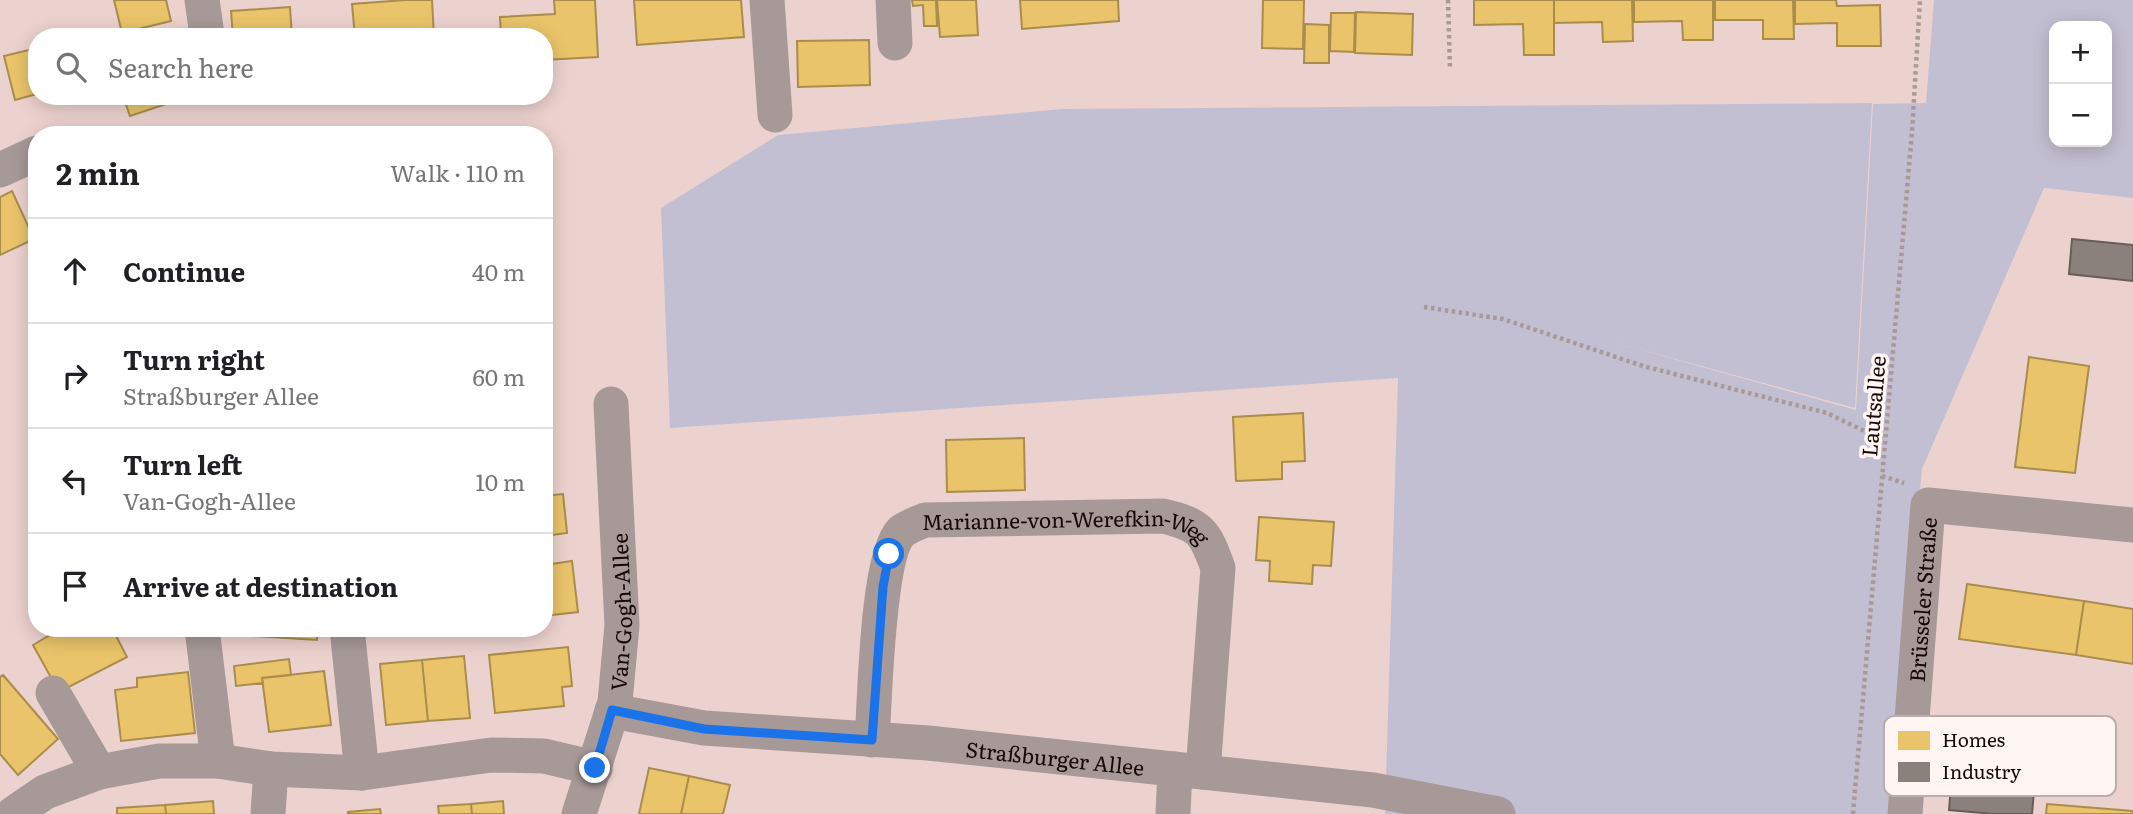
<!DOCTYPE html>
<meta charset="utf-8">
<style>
body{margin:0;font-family:Literata,serif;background:#f6f6f6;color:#202124}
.controls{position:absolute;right:21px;top:21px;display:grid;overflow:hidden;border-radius:14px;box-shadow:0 4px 18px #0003}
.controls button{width:63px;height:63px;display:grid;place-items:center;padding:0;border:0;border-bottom:2px solid #e0e0e0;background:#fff;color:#202124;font:35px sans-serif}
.stop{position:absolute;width:21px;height:21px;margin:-16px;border:5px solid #1a73e8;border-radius:50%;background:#fff}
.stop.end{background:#1a73e8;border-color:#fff;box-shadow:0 2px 7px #0008}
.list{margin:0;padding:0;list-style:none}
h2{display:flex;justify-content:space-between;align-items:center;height:91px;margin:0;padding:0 28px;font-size:30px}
h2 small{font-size:23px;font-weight:400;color:#757577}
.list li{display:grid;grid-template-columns:46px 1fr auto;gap:21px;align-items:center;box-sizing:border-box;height:105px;padding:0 28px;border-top:2px solid #e0e0e0}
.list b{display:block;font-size:26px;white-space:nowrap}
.list p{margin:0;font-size:23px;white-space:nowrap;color:#757577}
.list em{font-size:23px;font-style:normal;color:#757577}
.icon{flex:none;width:38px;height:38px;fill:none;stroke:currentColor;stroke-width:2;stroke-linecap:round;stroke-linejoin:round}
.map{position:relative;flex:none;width:2133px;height:814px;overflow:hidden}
.search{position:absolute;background:#fff;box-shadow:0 4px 18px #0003;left:28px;top:28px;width:525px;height:77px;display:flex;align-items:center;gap:18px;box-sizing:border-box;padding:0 24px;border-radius:28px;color:#757577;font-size:26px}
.panel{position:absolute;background:#fff;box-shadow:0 4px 18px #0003;left:28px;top:126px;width:525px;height:511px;border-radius:28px}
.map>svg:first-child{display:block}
.green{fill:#c3bfd2;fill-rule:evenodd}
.homes{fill:#e9c46a;stroke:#aa8c4c;stroke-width:2}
.industry{fill:#8a817c;stroke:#685d59;stroke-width:2}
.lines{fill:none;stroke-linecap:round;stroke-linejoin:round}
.path{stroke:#a89997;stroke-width:4.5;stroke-dasharray:3.5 3.5;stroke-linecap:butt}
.minor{stroke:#a69997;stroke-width:35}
.route{stroke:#1a73e8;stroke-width:9}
.labels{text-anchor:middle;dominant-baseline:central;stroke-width:7;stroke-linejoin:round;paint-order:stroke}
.street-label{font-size:21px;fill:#170806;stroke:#fff5f3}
.key{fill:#fff5f3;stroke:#b9aeac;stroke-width:2}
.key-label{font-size:19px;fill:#170806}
</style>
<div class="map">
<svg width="2133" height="814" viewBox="0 0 2133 814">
<rect width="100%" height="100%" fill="#ecd2ce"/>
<path class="green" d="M1934,0H2133V198L2044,188L1922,469L1891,814H1385L1398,378L670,428L661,208L778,135L1062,109L1872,103L1855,408L1613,342L1856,410L1873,104L1926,103ZM2054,26H2107V142H2054Z"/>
<path class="homes" d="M114,0H166L171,21L122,33Z
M405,0H432L434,37H397V33L355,37L352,4Z
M554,0H595L598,57L544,60V37H501L500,17L555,14Z
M634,0H741L744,37L637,45Z
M912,0H936L937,26H924L923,5L913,6Z
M937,0H976L978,35L940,37Z
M1020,0H1118L1119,21L1022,29Z
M1263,0H1304L1303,49L1262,48Z
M1474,0H1554V55H1524L1523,24L1474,25Z
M1554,0H1632L1633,41L1603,42L1602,22L1554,23Z
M1634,0H1713V40H1683L1682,21L1634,22Z
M1715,0H1793L1794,39H1763V20H1715Z
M1795,0H1836L1837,6L1880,5L1881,46H1837V23L1795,24Z
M290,7L292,37H233L231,11Z
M1356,12L1413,14L1412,55L1355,53Z
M1331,13H1355L1354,52L1330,51Z
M1305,24L1329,25V63H1304Z
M869,40L870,85L798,87L797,41Z
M37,48V94L15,100L4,56Z
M123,96H184V98L130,116Z
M12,191L34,239L0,255V197Z
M2029,357L2089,366L2075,473L2015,467Z
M1303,413L1305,461L1282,462V479L1236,481L1233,417Z
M1024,438L1025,490L947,492L946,440Z
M563,494L567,533L544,536V496Z
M1259,517L1334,522L1331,566L1313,565L1312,584L1269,581L1270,561L1256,560Z
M572,561L578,612L544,616V565Z
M1967,584L2084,601L2076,655L1959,639Z
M2084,601L2133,609V664L2076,655Z
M62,628H112L127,657L59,692L33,645Z
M252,628H318L317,640L252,636Z
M385,628H441L387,636Z
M568,647L572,686L562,687L564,706L495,713L489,655Z
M464,656L470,718L428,721L422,660Z
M289,659L291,675L262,678L263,683L236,686L234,666Z
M422,660L428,721L386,725L380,664Z
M324,671L331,725L269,732L262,678Z
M188,672L195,733L121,741L115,690L137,687V678Z
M3,675L58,739L18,775L0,754V677Z
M649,768L689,776L681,814H639Z
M689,776L730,785L723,814H681Z
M213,801L214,814H166L165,805Z
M503,801L504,814H472L471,804Z
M471,804L472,814H439L438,806Z
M2047,804L2133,811V814H2046Z
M165,805L166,814H117V808Z
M380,809L381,814H348V812Z"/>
<path class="industry" d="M2072,239L2133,245V281L2069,274Z
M1951,785L2034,792L2032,814H1994L1949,810Z"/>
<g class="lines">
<path class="path" d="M1448,0L1450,69
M1424,307L1503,319L1643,366L1827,413L1885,441
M1882,476L1904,483
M1853,814L1912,132L1920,0"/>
<g class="minor">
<path d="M202,0L206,28"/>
<path d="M767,0L775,115"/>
<path d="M893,0L895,43"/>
<path d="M0,170L37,153"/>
<path d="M202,628L218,761"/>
<path d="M347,628L362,773"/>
<path d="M53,693L99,772"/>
<path id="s1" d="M612,711L704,728L928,743L1373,790L1498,814"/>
<path id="s2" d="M872,740C875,700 877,557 901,532C907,527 918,523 925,520L1163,516C1201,525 1205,532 1218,568L1203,772"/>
<path d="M13,814L45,792L99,772L159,761H218L271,769L362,773L491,755L544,756L595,768"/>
<path d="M268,814L271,769"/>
<path id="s3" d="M579,814L615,702L622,625L611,404"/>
<path d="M1173,814L1175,769"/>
<path id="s4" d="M1905,814L1928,505L2133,525"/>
</g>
</g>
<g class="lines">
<path class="route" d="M595,768L612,710L704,729L872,740L883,587L889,554"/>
</g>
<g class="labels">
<g class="street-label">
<text transform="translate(1872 406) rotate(-85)">Lautsallee</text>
<text stroke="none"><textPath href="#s2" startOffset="382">Marianne-von-Werefkin-Weg</textPath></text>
<text stroke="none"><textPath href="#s4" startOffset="215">Brüsseler Straße</textPath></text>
<text stroke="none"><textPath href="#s3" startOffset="208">Van-Gogh-Allee</textPath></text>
<text stroke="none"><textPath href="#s1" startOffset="446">Straßburger Allee</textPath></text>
</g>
</g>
<rect x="1884" y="716" width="232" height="80" rx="10" class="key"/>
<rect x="1898" y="731" width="32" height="19" fill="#e9c46a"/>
<rect x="1898" y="762" width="32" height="20" fill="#8a817c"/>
<g class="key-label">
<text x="1942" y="747">Homes</text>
<text x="1942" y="779">Industry</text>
</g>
</svg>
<div class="controls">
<button>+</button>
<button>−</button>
</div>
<div class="stop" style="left:889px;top:554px"></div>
<div class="stop end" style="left:595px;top:768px"></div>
<div class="search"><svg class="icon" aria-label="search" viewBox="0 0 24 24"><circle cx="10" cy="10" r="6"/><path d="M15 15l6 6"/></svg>Search here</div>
<section class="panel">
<h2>2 min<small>Walk · 110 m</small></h2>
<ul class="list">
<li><svg class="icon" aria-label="ahead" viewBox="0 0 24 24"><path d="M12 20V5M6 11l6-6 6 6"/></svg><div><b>Continue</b></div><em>40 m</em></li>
<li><svg class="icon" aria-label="right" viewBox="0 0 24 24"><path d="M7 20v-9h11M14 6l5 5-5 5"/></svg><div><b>Turn right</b><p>Straßburger Allee</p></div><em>60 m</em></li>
<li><svg class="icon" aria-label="left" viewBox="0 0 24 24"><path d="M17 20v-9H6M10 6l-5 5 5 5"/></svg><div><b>Turn left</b><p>Van-Gogh-Allee</p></div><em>10 m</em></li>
<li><svg class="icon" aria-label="arrive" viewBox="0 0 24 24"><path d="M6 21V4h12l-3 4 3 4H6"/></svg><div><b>Arrive at destination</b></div></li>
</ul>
</section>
</div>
